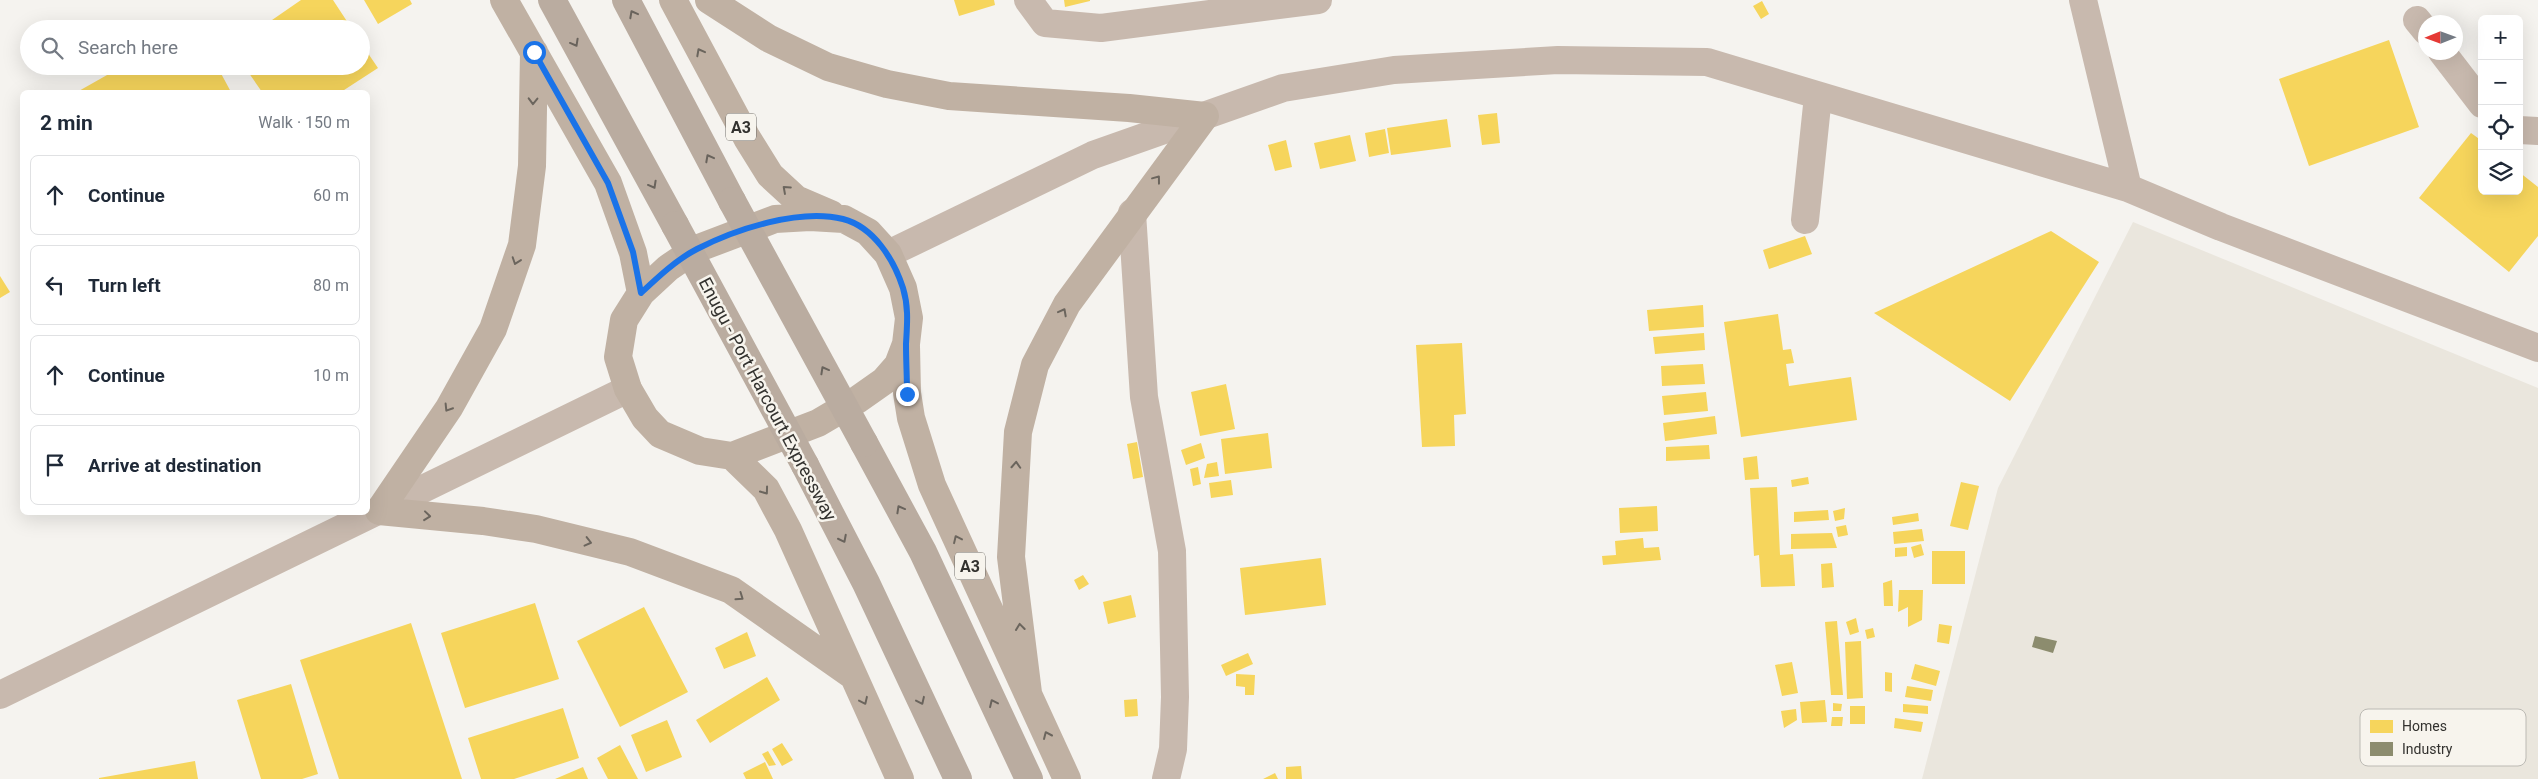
<!DOCTYPE html>
<meta charset="utf-8">
<style>
body{margin:0;font-family:Roboto,sans-serif;background:#f6f6f7;color:#1f2937}
.controls{position:absolute;right:15px;top:15px;display:grid;overflow:hidden;border-radius:8px;box-shadow:0 5px 20px #0002}
.controls button{width:45px;height:45px;display:grid;place-items:center;padding:0;border:0;border-bottom:1px solid #e0e1e3;background:#fff;color:#1f2937;font:25px sans-serif}
.compass{position:absolute;left:2418px;top:15px;width:45px;height:45px;border-radius:50%;background:#fff;box-shadow:0 5px 20px #0002;rotate:269deg}
.stop{position:absolute;width:15px;height:15px;margin:-11px;border:4px solid #1a73e8;border-radius:50%;background:#fff}
.stop.end{background:#1a73e8;border-color:#fff;box-shadow:0 1px 5px #0008}
.list{margin:0;padding:0;list-style:none}
h2{display:flex;justify-content:space-between;align-items:center;height:65px;margin:0;padding:0 20px;font-size:21px}
h2 small{font-size:16px;font-weight:400;color:#747a83}
.list li{display:grid;grid-template-columns:32px 1fr auto;gap:15px;align-items:center;box-sizing:border-box;height:80px;margin:0 10px 10px;padding:0 10px;border:1px solid #e0e1e3;border-radius:8px}
.list b{display:block;font-size:19px;white-space:nowrap}
.list em{font-size:16px;font-style:normal;color:#747a83}
.icon{flex:none;width:28px;height:28px;fill:none;stroke:currentColor;stroke-width:2;stroke-linecap:round;stroke-linejoin:round}
.map{position:relative;flex:none;width:2538px;height:779px;overflow:hidden}
.search{position:absolute;background:#fff;box-shadow:0 5px 20px #0002;left:20px;top:20px;width:350px;height:55px;display:flex;align-items:center;gap:12px;box-sizing:border-box;padding:0 18px;border-radius:28px;color:#747a83;font-size:19px}
.panel{position:absolute;background:#fff;box-shadow:0 5px 20px #0002;left:20px;top:90px;width:350px;height:425px;border-radius:8px}
.map>svg:first-child{display:block}
.built{fill:#eae6dd}
.homes{fill:#f6d55c}
.industry{fill:#8c8c6e}
.lines{fill:none;stroke-linecap:round;stroke-linejoin:round}
.minor{stroke:#c8b9ae;stroke-width:28}
.major{stroke:#c0b1a3;stroke-width:28}
.highway{stroke:#baaca0;stroke-width:28}
.highway-bridge{stroke:#baaca0;stroke-width:28}
.oneway{stroke:#69635c}
.oneway2{stroke:#6b655d}
.route{stroke:#1a73e8;stroke-width:6}
.labels{text-anchor:middle;dominant-baseline:central;stroke-width:5;stroke-linejoin:round;paint-order:stroke}
.shield{fill:#f7f4ed;stroke:#6e6c68;stroke-width:1}
.shield-label{font-size:16px;font-weight:bold;fill:#33322f}
.street-label{font-size:18px;fill:#33322f;stroke:#f7f4ed}
.key{fill:#f7f4ed;stroke:#bcbab4;stroke-width:1}
.key-label{font-size:14px;fill:#33322f}
</style>
<div class="map">
<svg width="2538" height="779" viewBox="0 0 2538 779">
<rect width="100%" height="100%" fill="#f5f3ef"/>
<path class="built" d="M2133,222L2538,388V779H1922L1998,488Z"/>
<path class="homes" d="M301,0H333L352,29H259Z
M364,0H410L412,4L378,24Z
M954,0H994L995,5L959,16Z
M1064,0H1090V1L1065,7Z
M1762,1L1769,14L1761,19L1753,6Z
M2389,40L2419,127L2309,166L2279,79Z
M361,43L378,68L341,92H262L244,66H361Z
M123,66H217L231,92H77Z
M1497,113L1500,143L1482,145L1478,115Z
M1447,119L1451,147L1391,155L1387,128Z
M1385,129L1389,153L1369,157L1365,133Z
M2471,133L2482,141V191H2519V172L2538,187V236L2509,272L2419,198Z
M1350,135L1356,161L1320,169L1314,143Z
M1286,140L1292,167L1275,171L1268,145Z
M2051,231L2099,262L2010,401L1874,313Z
M1805,236L1812,254L1769,269L1763,250Z
M0,276L10,292L0,298Z
M1703,305L1704,327L1649,331L1647,310Z
M1778,314L1783,350L1791,349L1794,363L1786,364L1789,386L1851,377L1857,420L1741,437L1724,322Z
M1704,333L1705,350L1655,354L1653,337Z
M1462,343L1466,414L1454,415L1455,446L1422,447L1416,345Z
M1703,364L1705,384L1662,386L1661,366Z
M1226,384L1235,429L1200,436L1191,392Z
M1706,392L1708,411L1664,415L1662,396Z
M1715,416L1717,434L1665,441L1663,423Z
M1268,433L1272,468L1225,474L1221,439Z
M1137,442L1143,477L1133,479L1127,444Z
M1201,443L1205,458L1186,465L1181,450Z
M1709,445L1710,459L1666,461V447Z
M1757,456L1759,479L1745,480L1743,458Z
M1217,462L1219,476L1204,478L1207,464Z
M1198,467L1201,484L1193,486L1190,469Z
M1808,477L1809,484L1792,487L1791,480Z
M1231,480L1233,495L1211,498L1209,483Z
M1961,482L1979,486L1968,530L1950,526Z
M1777,487L1780,555L1793,554L1795,586L1761,587L1759,555L1754,556L1750,488Z
M1657,506L1658,531L1620,533L1619,508Z
M1845,508L1844,519L1835,521L1833,511Z
M1828,510L1829,520L1794,522V512Z
M1918,513L1919,521L1893,525L1892,517Z
M1846,525L1848,535L1838,537L1836,527Z
M1922,529L1924,541L1894,544L1893,532Z
M1832,533L1837,548L1791,549V534Z
M1643,538L1644,548L1659,547L1661,560L1603,565L1602,556L1616,555L1615,541Z
M1921,544L1924,555L1914,558L1911,547Z
M1907,547V556L1895,557V548Z
M1932,551H1965V584H1932Z
M1321,558L1326,605L1245,615L1240,568Z
M1832,563L1834,587L1822,588L1821,564Z
M1083,575L1089,584L1079,590L1074,580Z
M1892,580L1893,606H1884L1883,583Z
M1899,590H1923L1922,620L1908,627V607L1898,612Z
M1131,595L1136,617L1108,624L1103,602Z
M535,603L559,679L465,708L441,633Z
M644,607L688,692L620,727L577,641Z
M1856,618L1859,632L1850,635L1846,622Z
M1837,621L1843,695H1831L1825,622Z
M411,623L462,779H339L300,660Z
M1939,624L1952,626L1949,644L1937,642Z
M1873,628L1875,637L1867,639L1865,630Z
M747,632L756,656L724,669L715,648Z
M1861,641L1863,698L1847,699L1845,642Z
M1248,653L1253,664L1226,676L1221,665Z
M1792,662L1798,693L1782,696L1775,665Z
M1915,664L1940,671L1936,686L1911,679Z
M1885,672L1892,673V692L1885,691Z
M1236,674L1255,675L1254,695H1245V687L1236,686Z
M767,677L780,700L710,743L696,720Z
M291,684L318,774L302,779H261L237,700Z
M1907,686L1933,690L1931,701L1905,697Z
M1137,699L1138,716L1125,717L1124,700Z
M1825,700L1827,722L1802,723L1800,702Z
M1833,703L1842,704L1841,711H1833Z
M1903,704L1928,706V714L1903,712Z
M1850,706H1865V724H1850Z
M563,708L579,758L514,779H481L468,738Z
M1796,709L1797,720L1784,728L1781,711Z
M1832,717H1843L1842,726H1831Z
M1895,718L1923,722L1921,732L1894,728Z
M667,720L682,757L646,772L631,735Z
M782,743L793,760L782,766L772,749Z
M620,745L638,779H608L597,758Z
M768,751L776,765L769,766L762,754Z
M195,761L198,779H99V778Z
M765,762L773,779H746L743,773Z
M1301,766L1302,779H1286V767Z
M583,767L588,779H555Z
M1275,773L1278,779H1263Z"/>
<path class="industry" d="M2035,636L2057,641L2053,653L2032,647Z"/>
<g class="lines">
<path class="minor" d="M1028,0L1045,23L1101,28L1318,0
M2083,0L2128,188
M2417,20L2426,31
M2442,52L2482,104
M2519,130L2538,131
M1132,213L1144,397L1172,551L1175,697L1173,749L1166,779
M1805,220L1818,96
M888,254L1093,155L1283,88L1394,70L1558,60L1707,62L2128,188L2221,227L2538,348
M0,695L628,389"/>
<path class="major" d="M504,0L608,183L633,253L641,293
M673,0L747,138L770,175L796,199L831,214
M709,0L768,38L828,67L887,84L949,96L1129,108L1205,116L1067,304L1035,365L1018,432L1011,557L1028,693
M534,52L532,166L522,245L493,329L449,408L379,511L483,521L536,529L630,552L731,590L852,675
M810,217L844,219L868,232L888,254L903,288L909,318L906,344L898,365L884,381L857,400L818,423L732,456L700,451L660,434L645,418L628,389L618,357L624,320L641,293L668,268L696,249L775,219Z
M906,346L907,393L911,418L932,485L1067,779
M732,456L766,489L788,530L900,779"/>
<path class="highway" d="M552,0L675,225
M626,0L732,201
M864,443L923,552L1029,779
M805,465L866,583L958,779"/>
<path class="highway-bridge" d="M732,201L864,443
M675,225L805,465"/>
</g>
<defs><path id="oneway-chevron" d="M-2-3.5L2.5 0L-2 3.5" fill="none" stroke-width="1.6" stroke-linecap="round" stroke-linejoin="round" transform="scale(1.25)"/></defs>
<g class="oneway">
<use href="#oneway-chevron" transform="translate(633 14) rotate(-118)"/>
<use href="#oneway-chevron" transform="translate(575 43) rotate(61)"/>
<use href="#oneway-chevron" transform="translate(709 158) rotate(-118)"/>
<use href="#oneway-chevron" transform="translate(653 185) rotate(61)"/>
<use href="#oneway-chevron" transform="translate(824 370) rotate(-119)"/>
<use href="#oneway-chevron" transform="translate(900 509) rotate(-119)"/>
<use href="#oneway-chevron" transform="translate(843 539) rotate(63)"/>
<use href="#oneway-chevron" transform="translate(921 701) rotate(65)"/>
<use href="#oneway-chevron" transform="translate(993 703) rotate(-115)"/>
</g>
<g class="oneway2">
<use href="#oneway-chevron" transform="translate(700 52) rotate(-118)"/>
<use href="#oneway-chevron" transform="translate(533 101) rotate(91)"/>
<use href="#oneway-chevron" transform="translate(1157 179) rotate(-53)"/>
<use href="#oneway-chevron" transform="translate(786 189) rotate(-138)"/>
<use href="#oneway-chevron" transform="translate(516 261) rotate(109)"/>
<use href="#oneway-chevron" transform="translate(1063 312) rotate(-62)"/>
<use href="#oneway-chevron" transform="translate(448 408) rotate(122)"/>
<use href="#oneway-chevron" transform="translate(1016 465) rotate(-87)"/>
<use href="#oneway-chevron" transform="translate(765 491) rotate(54)"/>
<use href="#oneway-chevron" transform="translate(427 516) rotate(6)"/>
<use href="#oneway-chevron" transform="translate(957 539) rotate(-115)"/>
<use href="#oneway-chevron" transform="translate(588 542) rotate(14)"/>
<use href="#oneway-chevron" transform="translate(740 597) rotate(35)"/>
<use href="#oneway-chevron" transform="translate(1020 627) rotate(-97)"/>
<use href="#oneway-chevron" transform="translate(864 701) rotate(65)"/>
<use href="#oneway-chevron" transform="translate(1047 735) rotate(-114)"/>
</g>
<g class="lines">
<path class="route" d="M534,52L608,183L633,252L641,293C658,277 676,260 697,249C736,229 800,208 843,219C874,227 894,260 903,288C909,308 907,325 906,344C906,361 907,377 907,394"/>
</g>
<g class="labels">
<g class="shield">
<rect x="726" y="113.5" width="30" height="27" rx="4"/>
<rect x="955" y="552.5" width="30" height="27" rx="4"/>
</g>
<g class="shield-label">
<text x="741" y="127">A3</text>
<text x="970" y="566">A3</text>
</g>
<g class="street-label">
<text transform="translate(768 399) rotate(62)">Enugu - Port Harcourt Expressway</text>
</g>
</g>
<rect x="2360" y="709" width="166" height="57" rx="8" class="key"/>
<rect x="2370" y="720" width="23" height="13" fill="#f6d55c"/>
<rect x="2370" y="742" width="23" height="14" fill="#8c8c6e"/>
<g class="key-label">
<text x="2402" y="731">Homes</text>
<text x="2402" y="754">Industry</text>
</g>
</svg>
<div class="controls">
<button>+</button>
<button>−</button>
<button><svg class="icon" aria-label="locate" viewBox="0 0 24 24"><circle cx="12" cy="12" r="6"/><path d="M12 2v4M12 18v4M2 12h4M18 12h4"/></svg></button>
<button><svg class="icon" aria-label="layers" viewBox="0 0 24 24"><path d="M12 4l9 5-9 5-9-5zM3 14l9 5 9-5"/></svg></button>
</div>
<svg class="compass" viewBox="-18 -18 36 36"><path d="M0-13l5 13h-10z" fill="#e53935"/><path d="M0 13l5-13h-10z" fill="#747a83"/></svg>
<div class="stop" style="left:534px;top:52px"></div>
<div class="stop end" style="left:907px;top:394px"></div>
<div class="search"><svg class="icon" aria-label="search" viewBox="0 0 24 24"><circle cx="10" cy="10" r="6"/><path d="M15 15l6 6"/></svg>Search here</div>
<section class="panel">
<h2>2 min<small>Walk · 150 m</small></h2>
<ul class="list">
<li><svg class="icon" aria-label="ahead" viewBox="0 0 24 24"><path d="M12 20V5M6 11l6-6 6 6"/></svg><div><b>Continue</b></div><em>60 m</em></li>
<li><svg class="icon" aria-label="left" viewBox="0 0 24 24"><path d="M17 20v-9H6M10 6l-5 5 5 5"/></svg><div><b>Turn left</b></div><em>80 m</em></li>
<li><svg class="icon" aria-label="ahead" viewBox="0 0 24 24"><path d="M12 20V5M6 11l6-6 6 6"/></svg><div><b>Continue</b></div><em>10 m</em></li>
<li><svg class="icon" aria-label="arrive" viewBox="0 0 24 24"><path d="M6 21V4h12l-3 4 3 4H6"/></svg><div><b>Arrive at destination</b></div></li>
</ul>
</section>
</div>
